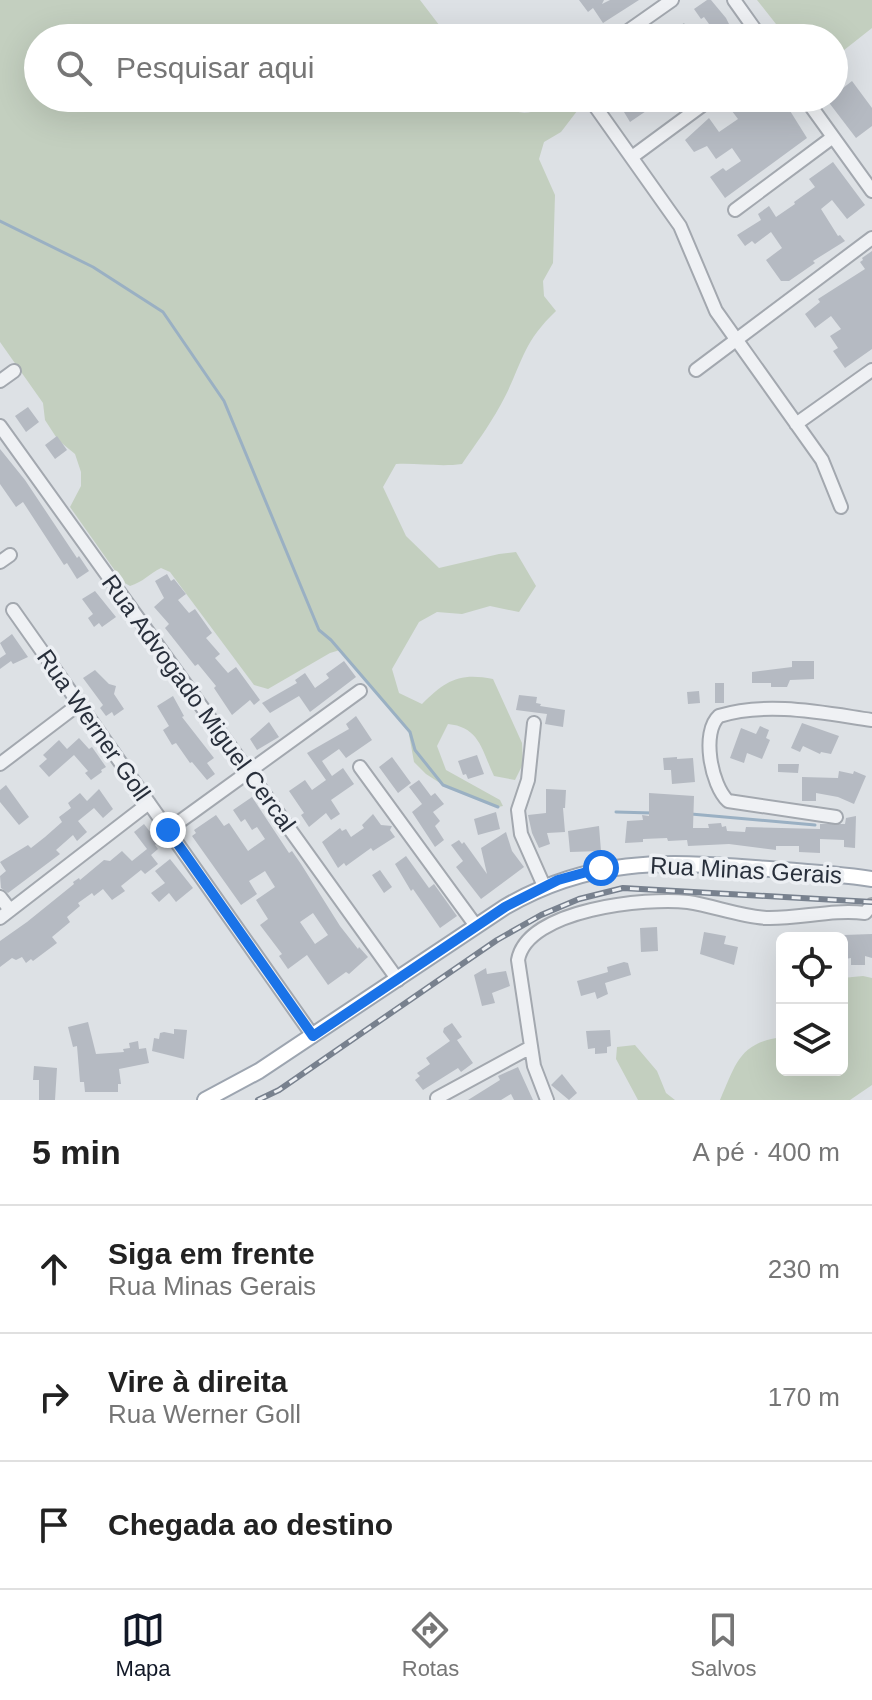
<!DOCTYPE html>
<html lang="pt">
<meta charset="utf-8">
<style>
body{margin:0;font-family:Helvetica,sans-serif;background:#f6f6f6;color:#222}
.controls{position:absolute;right:24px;bottom:24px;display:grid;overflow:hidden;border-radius:12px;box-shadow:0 8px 32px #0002}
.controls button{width:72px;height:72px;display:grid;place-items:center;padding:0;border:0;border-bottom:2px solid #e0e0e0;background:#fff;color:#222;font:40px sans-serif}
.stop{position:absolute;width:24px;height:24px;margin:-18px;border:6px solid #1a73e8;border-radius:50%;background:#fff}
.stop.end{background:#1a73e8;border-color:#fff;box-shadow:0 2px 8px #0008}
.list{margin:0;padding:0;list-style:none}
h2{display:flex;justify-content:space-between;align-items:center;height:104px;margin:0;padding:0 32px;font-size:34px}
h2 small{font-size:26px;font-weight:400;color:#767676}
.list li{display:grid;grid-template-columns:52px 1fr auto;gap:24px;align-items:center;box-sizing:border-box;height:128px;padding:0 32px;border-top:2px solid #e0e0e0}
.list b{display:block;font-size:30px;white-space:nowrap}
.list p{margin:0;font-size:26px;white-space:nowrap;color:#767676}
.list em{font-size:26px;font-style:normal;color:#767676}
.icon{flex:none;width:44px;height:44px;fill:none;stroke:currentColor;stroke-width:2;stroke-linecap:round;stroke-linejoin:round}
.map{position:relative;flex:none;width:872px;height:1100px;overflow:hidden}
.search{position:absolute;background:#fff;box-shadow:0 8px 32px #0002;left:24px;right:24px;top:24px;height:88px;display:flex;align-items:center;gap:20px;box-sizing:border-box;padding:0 28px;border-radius:44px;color:#767676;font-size:30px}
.sheet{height:488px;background:#fff}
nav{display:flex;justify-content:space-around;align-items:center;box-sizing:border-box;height:112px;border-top:2px solid #e0e0e0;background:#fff;font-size:22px;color:#767676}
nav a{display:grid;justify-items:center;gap:4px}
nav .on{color:#111827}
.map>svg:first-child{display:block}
.green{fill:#c3cfbf}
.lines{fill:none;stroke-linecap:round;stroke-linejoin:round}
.stream{stroke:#9ab0c3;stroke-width:3}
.building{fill:#b5bac2;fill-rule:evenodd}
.minor-casing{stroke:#a3a8af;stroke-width:16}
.major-casing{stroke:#9da5b0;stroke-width:18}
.minor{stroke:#eff1f4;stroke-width:12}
.major{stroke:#fff;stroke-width:14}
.rail-casing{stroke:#78818e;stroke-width:6}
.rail{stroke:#eceff3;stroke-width:3;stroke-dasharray:9;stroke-linecap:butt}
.route{stroke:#1a73e8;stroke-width:10}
.labels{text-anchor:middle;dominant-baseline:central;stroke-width:7;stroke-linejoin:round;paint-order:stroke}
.street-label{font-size:24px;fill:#282f3b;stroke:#eceff3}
</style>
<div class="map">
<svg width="872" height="1100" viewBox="0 0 872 1100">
<rect width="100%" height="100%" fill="#dde1e5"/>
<path class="green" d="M0,0H420L449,38H38V98H496C511,118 538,117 554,98H587L561,132L544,142L539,159L555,195L553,263L543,281L544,296L556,311C520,345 522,367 500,406C489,426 475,445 462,464C440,467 419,463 396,464L383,487L406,536L439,568L499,554L516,552L536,586L519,612L490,606L462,614L437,612L419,622L392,669L399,693L422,704C445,681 459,672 493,679L522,743L523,764L515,780L494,776C482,751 480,727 448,724L437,746L446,770L500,800L503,806L498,807L443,785L426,774L414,762L408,729L340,650L330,653L268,689L254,685L170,572L161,568C149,574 143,582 130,586L123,582L70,507L81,486V472L75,454L58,440L45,420L43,403L0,342Z
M757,0H872V28L834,58V38H787Z
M863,976L872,978V1085L850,1100H720C736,1064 739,1043 782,1037V1070H842V978Z
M635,1045L657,1071L666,1093L675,1100H638L616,1059L617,1047Z"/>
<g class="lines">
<path class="stream" d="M0,221L93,267L163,312L224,401L319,630L331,640L410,732L415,750L443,785L498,807
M616,812L652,813
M691,814L815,825"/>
</g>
<path class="building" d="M579,0H604L602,4L610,0H639L603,23L593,8L588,12Z
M707,0H711L726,18L729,24L725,27L733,38H719L704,17L701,19L694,9Z
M684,23L694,38H663Z
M852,81L872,108V126L856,138L827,100L834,98V95Z
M636,98H647L652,107L630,122L621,107Z
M741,98H782L807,138L725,198L710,177L723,168L726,171L741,161L732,148L716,159L707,146L694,152L685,140L709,118L719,132L738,119L729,107Z
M833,162L865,205L847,219L832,200L821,209L838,236L840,235L845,241L813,261L815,263L789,281H781L766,260L782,248L771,232L755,244L752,241L745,246L737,235L761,220L758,214L769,206L776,217L795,204L794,202L815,187L809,179Z
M872,251V349L845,368L833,351L838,348L830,336L841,329L831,316L815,328L805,314L820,302L818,299L865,269L860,262L863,260L862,258Z
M28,407L39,422L26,432L15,416Z
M57,436L67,450L55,459L45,445Z
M0,449L25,480L77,558L79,556L89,571L77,579L67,563L64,565L23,502L16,507L0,484Z
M167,574L171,581L174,579L186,594L178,600L189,613L195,609L212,633L206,638L220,654L215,658L228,673L236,667L260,700L254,705L250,700L232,715L214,688L216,686L198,664L195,666L165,628L169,624L154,607L164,598L155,581Z
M95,591L116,617L102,627L99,623L94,627L88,618L93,614L82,599Z
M12,634L28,657L13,664L11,661L0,669V658L6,654L0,643Z
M344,661L356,677L310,712L299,696L270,713L262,703L297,683L295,680L305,673L315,688L329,678L326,674Z
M792,661H814V679L790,680L787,687H771V683H752V672L792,667Z
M95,670L109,684L116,686L114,694L124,709L114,716L112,712L106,716L100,708L103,705L83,678Z
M715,683H724V703H715Z
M699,691L700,703L688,704L687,692Z
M519,695L537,697L536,703L541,704L540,706L565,710L563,727L545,724L547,714L516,710Z
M173,696L184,716L182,717L214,758L207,763L215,774L207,780L192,762L190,763L176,743L172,745L163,730L169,726L157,706Z
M356,716L372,740L346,758L339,749L322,761L332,776L343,768L354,784L331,800L340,814L331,820L326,813L309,827L301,815L304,813L289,791L305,780L312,790L326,780L307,753L349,729L346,724Z
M269,722L279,737L257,750L250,739Z
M802,723L839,736L831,754L821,752L820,754L803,746L800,752L791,748Z
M760,726L769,730L766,738L770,740L762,759L747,753L744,763L730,758L741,728L756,734Z
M79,738L89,749L92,747L106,767L101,770L102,772L91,780L85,773L88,771L74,755L49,777L39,766L47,759L43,755L59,740L67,749Z
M477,755L484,774L468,779L466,774L463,775L458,761Z
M392,757L411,783L398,793L379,767Z
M677,757V759L693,758L695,782L672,784L671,770H664L663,758Z
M778,764H799L798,773L778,772Z
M839,771L853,774L854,771L866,776L854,804L838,797L816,793V801H802V777L838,778Z
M419,780L431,796L435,793L444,804L433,812L440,821L435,826L444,840L435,847L412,812L422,804L409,787Z
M6,785L29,817L19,825L0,802V790Z
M99,789L113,809L103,818L94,808L78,821L87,832L77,841L73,835L56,850L60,854L8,893L1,888L0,876L6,871L0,862L28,845L31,848L45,837L62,822L59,817L71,808L68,803L80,793L87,801Z
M546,789L566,790L565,808H563L565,832L547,833L550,844L539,848L532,833L528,815L546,813Z
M649,793L694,796L693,828H709L708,824L721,823L722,827L726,826L727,831L745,832L746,827L820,829V824H845L846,818L856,816L855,848L844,847V840L820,839V853L799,852V846H776V850L729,844L688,846L687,840L668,841L667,838L643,839V842L625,843L627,821L643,820L642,815L649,816Z
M252,797L289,853L292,851L301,864L340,926L358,949L359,947L368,957L349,974L346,972L328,985L307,955L288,969L279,956L282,954L260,925L268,919L256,900L275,887L265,871L249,881L257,894L241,905L192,836L196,833L194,830L216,815L224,826L229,823L248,851L265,839L257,827L252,830L245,819L241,822L233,810ZM313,913L328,935L315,944L300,922Z
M496,812L500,829L478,835L474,819Z
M373,814L381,825L392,826L390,830L395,837L373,851L371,848L346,866L344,863L338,868L322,842L340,828L342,831L346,829L351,837L364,828L362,825Z
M144,824L158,842L155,845L158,849L151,855L158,864L145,874L141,870L121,886L125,891L112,900L103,889L94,896L92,893L78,903L80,906L67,917L70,922L52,937L57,943L33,961L31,959L26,963L22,957L16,960L12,958L0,967V941L27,922L74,884L73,882L79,878L80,880L104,860L110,861L122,851L132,861L147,849L134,832Z
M599,826L601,851L570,852L568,831Z
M506,832L512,851L524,867L481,899L456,867L463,861L451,845L459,840L462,844L464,842L487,874L481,848Z
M406,856L429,888L434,884L457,916L440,928L413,889L411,891L395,864Z
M170,859L193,888L176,902L169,893L159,902L151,893L165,883L155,871Z
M380,870L392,887L384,893L372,875Z
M657,927L658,951L641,952L640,928Z
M704,932L726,936L724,944L738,947L734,965L700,954Z
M872,934V958L865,956V965H851V958L845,959L844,935Z
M624,962L628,963L631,975L605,983L608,994L597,999L595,992L581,996L577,981L608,972L607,967Z
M486,968L487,974L506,971L510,986L492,993L495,1003L482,1006L474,975Z
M88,1022L96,1054L124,1052L123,1049L130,1048L129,1043L138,1041L139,1049L146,1048L149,1063L119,1069L121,1084H118V1092H85L84,1082H80L77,1046L73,1047L68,1027Z
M452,1023L462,1037L457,1040L473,1063L461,1072L458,1068L423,1090L415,1080L420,1076L417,1073L430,1064L426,1058L450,1041L443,1032L444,1028Z
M174,1029L187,1030L184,1059L152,1051L154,1038L159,1039L160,1033L164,1032L174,1034Z
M610,1030L611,1046L607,1047V1053L595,1054V1048L588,1049L586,1031Z
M34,1066L57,1068L55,1100H39V1080H33Z
M518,1067L533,1100H514L511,1094L501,1100H468L500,1080L498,1076Z
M562,1074L577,1093L569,1100L551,1085Z"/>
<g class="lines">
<g class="minor-casing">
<path id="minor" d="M734,0L761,38
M618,38L672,0
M805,98L872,191
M595,106L680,226L716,311L822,460L841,507
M632,157L712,98
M735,210L833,137
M696,370L872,238
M0,381L14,371
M796,424L872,370
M0,426L398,980
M0,562L10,555
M13,610L313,1036
M534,723L528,780L518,810L521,834L544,886
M0,764L79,704
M360,767L476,926
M836,817L728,801C711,785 701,732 719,716C767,701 823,713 872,720
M168,830L360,691
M0,897L10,910
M0,918L149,803
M437,1098L531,1047
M547,1100L534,1066L518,960C527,909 647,897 688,902C714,906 739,916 766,918C799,919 832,909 865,913L872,905"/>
</g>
<g class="major-casing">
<path id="major" d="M205,1100L259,1071L505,907C589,858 662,861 755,868C794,871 833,873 872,879"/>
</g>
<use href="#minor" class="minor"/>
<use href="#major" class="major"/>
<g class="rail-casing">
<path id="rail" d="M258,1100L279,1090L497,940L541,915L579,899L623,888L872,902"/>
</g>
<use href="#rail" class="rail"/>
</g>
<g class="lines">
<path class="route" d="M168,830L313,1036L505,907L558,880L601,868"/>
</g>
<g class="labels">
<g class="street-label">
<text transform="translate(199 703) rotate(54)">Rua Advogado Miguel Cercal</text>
<text transform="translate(94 725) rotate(55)">Rua Werner Goll</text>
<text transform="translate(746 870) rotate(3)">Rua Minas Gerais</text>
</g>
</g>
</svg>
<div class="controls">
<button><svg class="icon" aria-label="locate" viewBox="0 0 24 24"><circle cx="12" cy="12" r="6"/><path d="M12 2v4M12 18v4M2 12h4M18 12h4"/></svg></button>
<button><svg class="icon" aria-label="layers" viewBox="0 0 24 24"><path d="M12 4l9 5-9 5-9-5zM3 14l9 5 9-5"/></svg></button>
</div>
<div class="stop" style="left:601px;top:868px"></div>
<div class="stop end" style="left:168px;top:830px"></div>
<div class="search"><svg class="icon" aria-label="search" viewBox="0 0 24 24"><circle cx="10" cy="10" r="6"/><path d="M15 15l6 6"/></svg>Pesquisar aqui</div>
</div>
<section class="sheet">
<h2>5 min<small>A pé · 400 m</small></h2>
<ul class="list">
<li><svg class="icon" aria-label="ahead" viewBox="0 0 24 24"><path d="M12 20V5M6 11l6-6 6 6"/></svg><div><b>Siga em frente</b><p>Rua Minas Gerais</p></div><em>230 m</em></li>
<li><svg class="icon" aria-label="right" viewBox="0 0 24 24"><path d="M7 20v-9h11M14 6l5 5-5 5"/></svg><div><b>Vire à direita</b><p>Rua Werner Goll</p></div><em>170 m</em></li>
<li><svg class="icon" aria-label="arrive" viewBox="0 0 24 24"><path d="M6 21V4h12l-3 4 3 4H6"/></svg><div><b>Chegada ao destino</b></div></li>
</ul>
</section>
<nav>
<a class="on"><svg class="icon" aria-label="map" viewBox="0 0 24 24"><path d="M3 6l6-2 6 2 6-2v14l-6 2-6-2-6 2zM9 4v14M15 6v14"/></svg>Mapa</a>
<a><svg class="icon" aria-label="directions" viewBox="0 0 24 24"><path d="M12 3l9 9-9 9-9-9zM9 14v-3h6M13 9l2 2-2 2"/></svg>Rotas</a>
<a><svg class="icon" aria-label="saved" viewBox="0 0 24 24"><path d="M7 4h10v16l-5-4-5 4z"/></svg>Salvos</a>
</nav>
